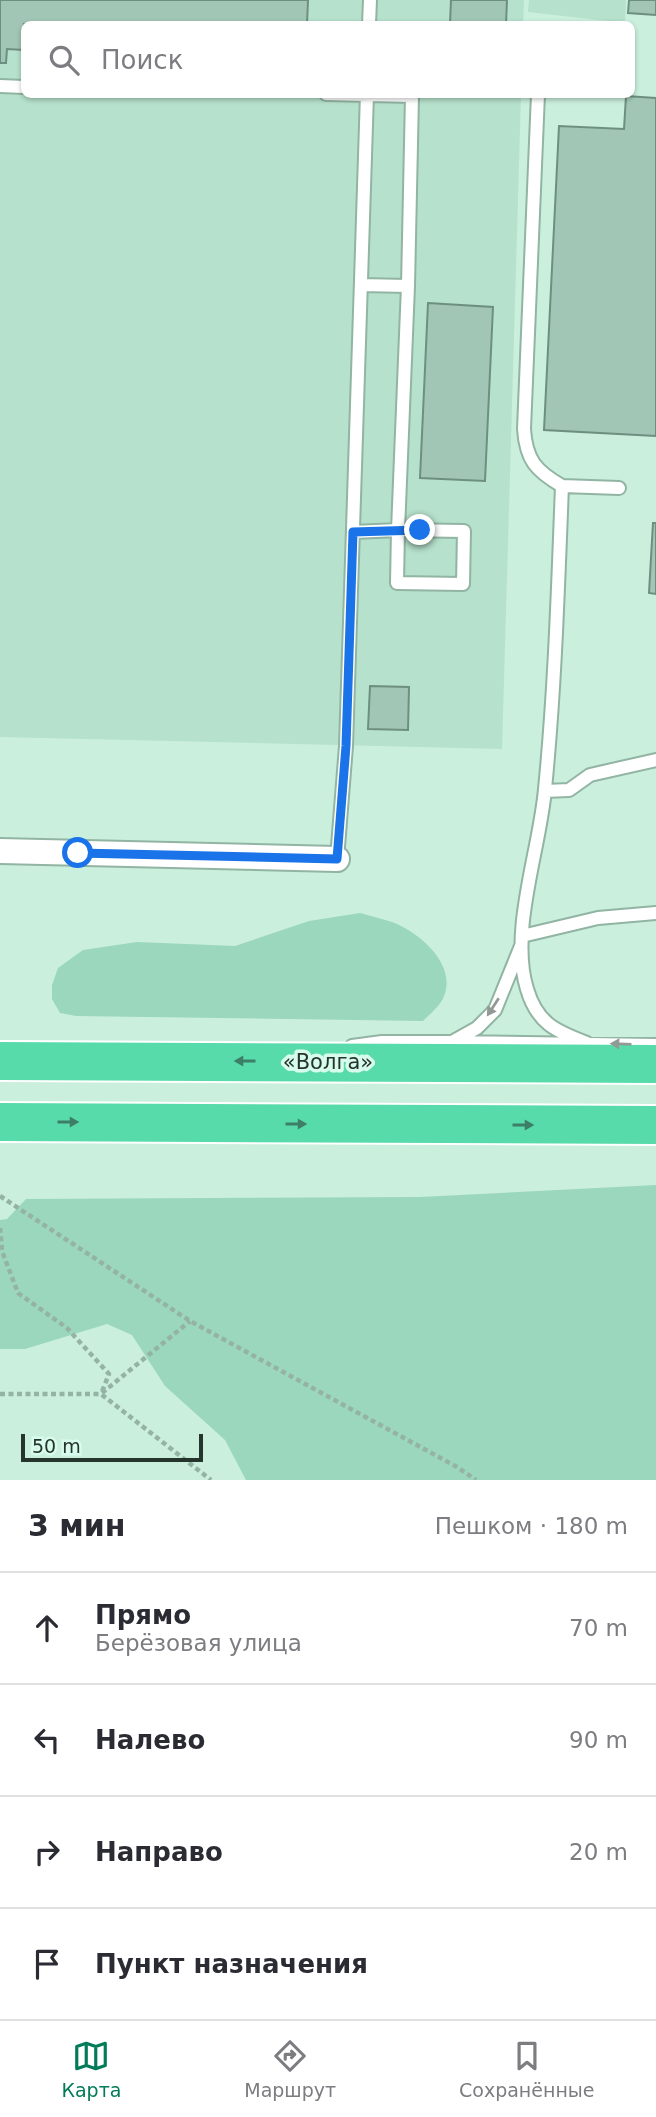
<!DOCTYPE html>
<html lang="ru">
<meta charset="utf-8">
<style>
body{margin:0;font-family:"DejaVu Sans",sans-serif;background:#f2f2f3;color:#2b2b33}
.scale{position:absolute;left:21px;bottom:18px;width:182px;box-sizing:border-box;padding-left:7px;border:4px solid #26342e;border-top:0;font-size:19px;line-height:24px;white-space:nowrap;color:#26342e;-webkit-text-stroke:5px #d8fceb;paint-order:stroke}
.stop{position:absolute;width:21px;height:21px;margin:-16px;border:5px solid #1a73e8;border-radius:50%;background:#fff}
.stop.end{background:#1a73e8;border-color:#fff;box-shadow:0 2px 7px #0008}
.list{margin:0;padding:0;list-style:none}
h2{display:flex;justify-content:space-between;align-items:center;height:91px;margin:0;padding:0 28px;font-size:30px}
h2 small{font-size:23px;font-weight:400;color:#7c7c81}
.list li{display:grid;grid-template-columns:46px 1fr auto;gap:21px;align-items:center;box-sizing:border-box;height:112px;padding:0 28px;border-top:2px solid #e1e1e2}
.list b{display:block;font-size:26px;white-space:nowrap}
.list p{margin:0;font-size:23px;white-space:nowrap;color:#7c7c81}
.list em{font-size:23px;font-style:normal;color:#7c7c81}
.icon{flex:none;width:38px;height:38px;fill:none;stroke:currentColor;stroke-width:2;stroke-linecap:round;stroke-linejoin:round}
.map{position:relative;flex:none;width:656px;height:1480px;overflow:hidden}
.search{position:absolute;background:#fff;box-shadow:0 2px 5px #0004;left:21px;right:21px;top:21px;height:77px;display:flex;align-items:center;gap:18px;box-sizing:border-box;padding:0 24px;border-radius:10px;color:#7c7c81;font-size:26px}
.sheet{height:539px;background:#fff}
nav{display:flex;justify-content:space-around;align-items:center;box-sizing:border-box;height:98px;border-top:2px solid #e1e1e2;background:#fff;font-size:19px;color:#7c7c81}
nav a{display:grid;justify-items:center;gap:4px}
nav .on{color:#027b58}
.map>svg:first-child{display:block}
.built{fill:#b6e1cc}
.green{fill:#9bd7bc}
.building{fill:#a2c6b5;stroke:#6d8f7f;stroke-width:2}
.lines{fill:none;stroke-linecap:round;stroke-linejoin:round}
.lane-casing{stroke:#91b4a3;stroke-width:16}
.street-casing{stroke:#91b4a3;stroke-width:28}
.highway-casing{stroke:#fff;stroke-width:42}
.path{stroke:#95b3a5;stroke-width:4.5;stroke-dasharray:5 3.5;stroke-linecap:butt}
.lane{stroke:#fff;stroke-width:12}
.street{stroke:#fff;stroke-width:24}
.highway{stroke:#58dbaa;stroke-width:38}
.oneway{fill:#929a96}
.oneway2{fill:#3c7f66}
.route{stroke:#1a73e8;stroke-width:9}
.labels{text-anchor:middle;dominant-baseline:central;stroke-width:7;stroke-linejoin:round;paint-order:stroke}
.street-label{font-size:21px;fill:#26342e;stroke:#d8fceb}
</style>
<div class="map">
<svg width="656" height="1480" viewBox="0 0 656 1480">
<rect width="100%" height="100%" fill="#caefdd"/>
<path class="built" d="M0,0H524L523,24H24V94L521,95L502,749L0,737Z
M529,0H626L625,23L528,12Z"/>
<path class="green" d="M360,913C371,916 382,919 392,922C419,932 457,964 444,996C441,1005 430,1014 423,1021L76,1016L60,1013L52,999V985L58,968L83,950L137,942L235,946L309,921Z
M656,1185V1480H246L225,1440L165,1386L132,1335L107,1324L25,1349H0V1220L7,1219L26,1199L420,1197Z"/>
<path class="building" d="M0,0H308L307,24H24V50L7,49L6,63H0Z
M451,0H507L506,24H450Z
M629,0H656V15L628,13Z
M626,96L656,98V436L544,430L559,126L624,129Z
M428,303L493,307L485,481L420,478Z
M653,523H656V594L649,593Z
M370,686L409,687L408,730L368,729Z"/>
<g class="lines">
<g class="lane-casing">
<path id="lane" d="M369,24L370,0
M0,86L24,87
M326,94L412,96L408,286L361,285
M538,94L524,429C526,460 536,471 562,486
M398,530L464,531L463,584L397,583Z
M353,532L398,530L408,286
M545,791L569,790L590,775L656,760
M337,859L346,746L367,94
M522,936L598,918L656,913
M453,1042L656,1045
M587,1043C555,1031 537,1023 527,989C509,931 540,849 545,789C555,688 558,587 562,486L619,488
M352,1046L382,1042H452L477,1028L495,1010L521,946"/>
</g>
<g class="street-casing">
<path id="street" d="M0,851L337,859"/>
</g>
<g class="highway-casing">
<path id="highway" d="M0,1061L656,1064
M0,1122L656,1125"/>
</g>
<path class="path" d="M0,1196L190,1321L457,1467L476,1480
M0,1228L2,1251L18,1293L67,1328L109,1374L101,1394
M102,1393L190,1321
M0,1394H101L211,1480"/>
<use href="#lane" class="lane"/>
<use href="#street" class="street"/>
<use href="#highway" class="highway"/>
</g>
<defs><path id="oneway-solid" d="M-6-.8H1V-3.2L6.5 0L1 3.2V.8H-6Z" transform="scale(1.75)"/></defs>
<g class="oneway">
<use href="#oneway-solid" transform="translate(493 1007) rotate(123)"/>
<use href="#oneway-solid" transform="translate(621 1044) rotate(-178)"/>
</g>
<g class="oneway2">
<use href="#oneway-solid" transform="translate(245 1061) rotate(-180)"/>
<use href="#oneway-solid" transform="translate(68 1122)"/>
<use href="#oneway-solid" transform="translate(296 1124)"/>
<use href="#oneway-solid" transform="translate(523 1125)"/>
</g>
<g class="lines">
<path class="route" d="M78,853L337,859L346,746L353,532L420,530"/>
</g>
<g class="labels">
<g class="street-label">
<text x="328" y="1062">«Волга»</text>
</g>
</g>
</svg>
<div class="scale">50 m</div>
<div class="stop" style="left:78px;top:853px"></div>
<div class="stop end" style="left:420px;top:530px"></div>
<div class="search"><svg class="icon" aria-label="search" viewBox="0 0 24 24"><circle cx="10" cy="10" r="6"/><path d="M15 15l6 6"/></svg>Поиск</div>
</div>
<section class="sheet">
<h2>3 мин<small>Пешком · 180 m</small></h2>
<ul class="list">
<li><svg class="icon" aria-label="ahead" viewBox="0 0 24 24"><path d="M12 20V5M6 11l6-6 6 6"/></svg><div><b>Прямо</b><p>Берёзовая улица</p></div><em>70 m</em></li>
<li><svg class="icon" aria-label="left" viewBox="0 0 24 24"><path d="M17 20v-9H6M10 6l-5 5 5 5"/></svg><div><b>Налево</b></div><em>90 m</em></li>
<li><svg class="icon" aria-label="right" viewBox="0 0 24 24"><path d="M7 20v-9h11M14 6l5 5-5 5"/></svg><div><b>Направо</b></div><em>20 m</em></li>
<li><svg class="icon" aria-label="arrive" viewBox="0 0 24 24"><path d="M6 21V4h12l-3 4 3 4H6"/></svg><div><b>Пункт назначения</b></div></li>
</ul>
</section>
<nav>
<a class="on"><svg class="icon" aria-label="map" viewBox="0 0 24 24"><path d="M3 6l6-2 6 2 6-2v14l-6 2-6-2-6 2zM9 4v14M15 6v14"/></svg>Карта</a>
<a><svg class="icon" aria-label="directions" viewBox="0 0 24 24"><path d="M12 3l9 9-9 9-9-9zM9 14v-3h6M13 9l2 2-2 2"/></svg>Маршрут</a>
<a><svg class="icon" aria-label="saved" viewBox="0 0 24 24"><path d="M7 4h10v16l-5-4-5 4z"/></svg>Сохранённые</a>
</nav>
